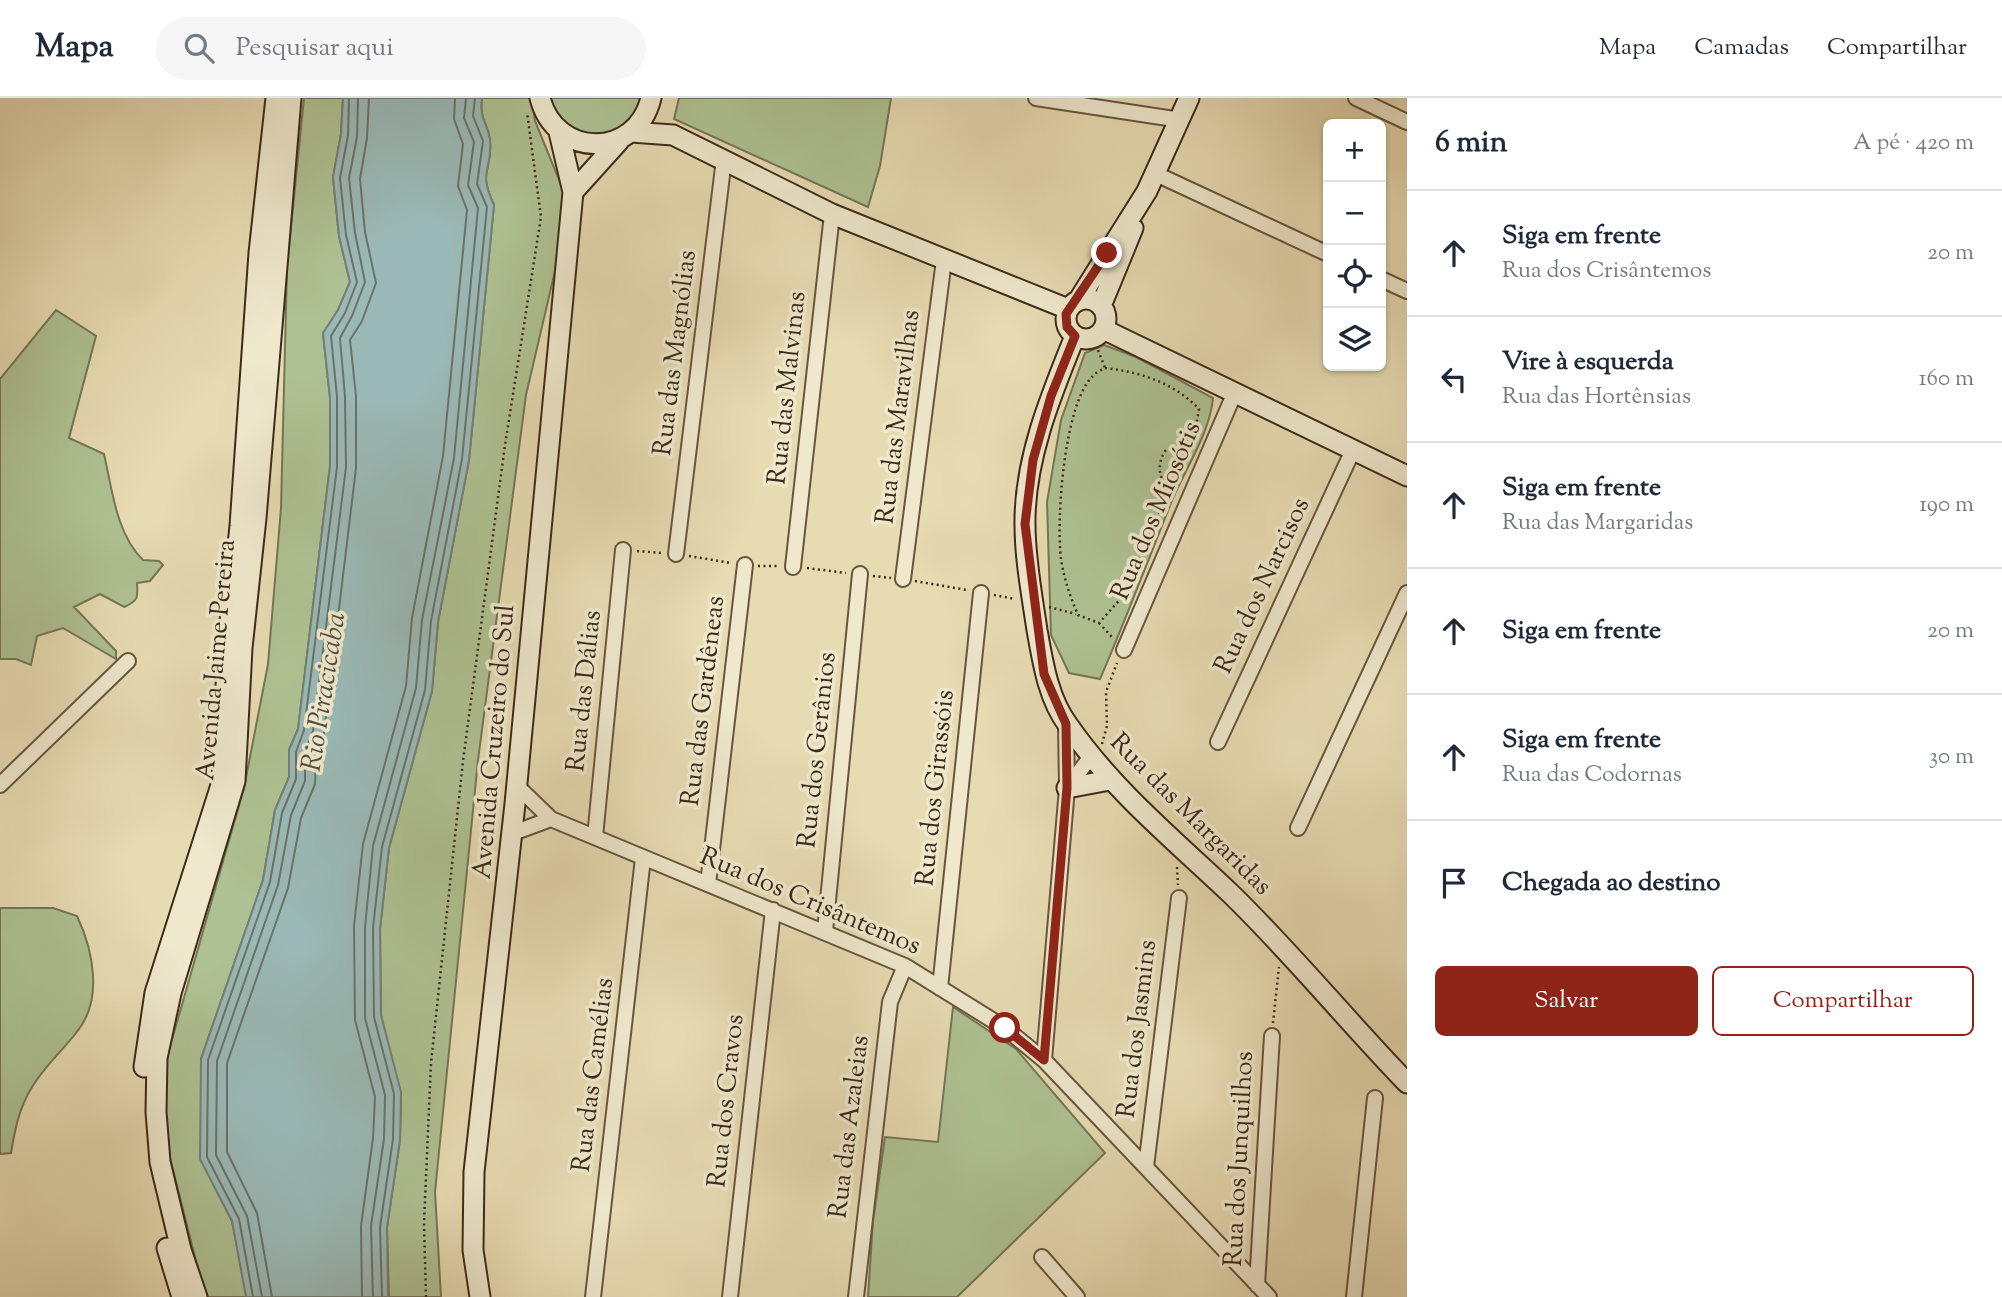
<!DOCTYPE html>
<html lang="pt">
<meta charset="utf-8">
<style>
body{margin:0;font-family:"Sorts Mill Goudy",serif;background:#f6f6f7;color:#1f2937}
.controls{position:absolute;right:21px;top:21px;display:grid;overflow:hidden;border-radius:10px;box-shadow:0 2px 5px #0004}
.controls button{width:63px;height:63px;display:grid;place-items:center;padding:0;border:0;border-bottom:2px solid #e0e1e3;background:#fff;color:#1f2937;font:35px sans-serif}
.stop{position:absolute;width:21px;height:21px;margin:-16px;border:5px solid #8f2418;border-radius:50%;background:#fff}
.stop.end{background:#8f2418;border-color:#fff;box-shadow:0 2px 7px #0008}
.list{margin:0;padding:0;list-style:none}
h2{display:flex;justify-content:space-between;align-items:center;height:91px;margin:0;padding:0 28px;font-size:30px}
h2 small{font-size:23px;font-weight:400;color:#747a83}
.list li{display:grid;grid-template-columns:46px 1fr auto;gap:21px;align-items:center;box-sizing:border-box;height:126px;padding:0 28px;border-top:2px solid #e0e1e3}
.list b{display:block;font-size:26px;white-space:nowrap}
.list p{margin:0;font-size:23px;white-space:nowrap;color:#747a83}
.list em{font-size:23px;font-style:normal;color:#747a83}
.actions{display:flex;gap:14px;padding:21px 28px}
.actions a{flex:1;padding:16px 0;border:2px solid #8f2418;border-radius:10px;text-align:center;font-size:24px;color:#8f2418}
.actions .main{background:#8f2418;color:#fff}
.icon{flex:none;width:38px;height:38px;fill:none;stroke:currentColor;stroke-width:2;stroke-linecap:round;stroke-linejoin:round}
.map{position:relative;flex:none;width:1407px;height:1199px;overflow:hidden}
header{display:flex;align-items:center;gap:42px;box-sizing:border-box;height:98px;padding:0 35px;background:#fff;border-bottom:2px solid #e0e1e3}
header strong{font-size:33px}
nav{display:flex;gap:38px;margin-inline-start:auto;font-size:24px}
.search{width:490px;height:63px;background:#f6f6f7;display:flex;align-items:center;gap:18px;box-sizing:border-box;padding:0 24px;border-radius:38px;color:#747a83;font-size:26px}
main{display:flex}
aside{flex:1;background:#fff}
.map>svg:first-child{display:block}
.green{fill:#aec192;stroke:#757656;stroke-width:2}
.water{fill:#9ab9b6;stroke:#748077;stroke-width:2}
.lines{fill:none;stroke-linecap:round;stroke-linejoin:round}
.shore{stroke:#6b7268;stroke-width:2}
.street-casing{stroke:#67563f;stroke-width:18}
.secondary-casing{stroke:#3c2a19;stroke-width:23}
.path{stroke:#3c2a19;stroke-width:2.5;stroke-dasharray:2 3.5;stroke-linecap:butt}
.street{stroke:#efe8cd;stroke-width:14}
.secondary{stroke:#efe8cd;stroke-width:19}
.route{stroke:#8f2418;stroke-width:9}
.labels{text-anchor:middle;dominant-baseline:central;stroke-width:7;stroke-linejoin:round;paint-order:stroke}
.street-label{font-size:26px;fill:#3c2a19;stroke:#efe8cd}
.water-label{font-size:28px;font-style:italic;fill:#544e40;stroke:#efe8cd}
</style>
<header>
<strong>Mapa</strong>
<div class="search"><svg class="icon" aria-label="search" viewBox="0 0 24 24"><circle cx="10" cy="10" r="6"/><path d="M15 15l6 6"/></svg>Pesquisar aqui</div>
<nav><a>Mapa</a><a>Camadas</a><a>Compartilhar</a></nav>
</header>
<main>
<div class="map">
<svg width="1407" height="1199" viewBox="0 0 1407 1199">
<rect width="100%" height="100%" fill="#e7dbb2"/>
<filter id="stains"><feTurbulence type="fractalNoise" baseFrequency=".00286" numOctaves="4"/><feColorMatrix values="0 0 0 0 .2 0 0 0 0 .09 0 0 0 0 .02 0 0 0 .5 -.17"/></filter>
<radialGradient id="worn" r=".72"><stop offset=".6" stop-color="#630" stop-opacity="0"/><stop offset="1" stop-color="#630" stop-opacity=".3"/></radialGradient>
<path class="green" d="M304,0H343L341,36L333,80L339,138L350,184L338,212L323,236L330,300V368L298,631L289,652V679L275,712L263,782L201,961V1061L232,1123L247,1199H205L170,1060L165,1011L167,959L244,690L268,566L281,410L287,169Z
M482,0H532L535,23L564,94L555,173L526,297L478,662L435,1094L441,1199H389L387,1129L400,1042L401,1004L381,917L380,831L389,750L432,593L438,524L469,362L494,107C477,71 493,73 490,42C488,24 479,23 482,0Z
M547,0H644L626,29C581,43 571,40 547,0Z
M679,0H891L880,68L868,109L674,21Z
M56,212L96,238L69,340L104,356C112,390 116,436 143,462L159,463L163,467L150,483L137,485C138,500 138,503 124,509L100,496L74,509L116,553V561L63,530L37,538L31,567L16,561H0V281Z
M1104,247L1136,259L1213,300C1210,334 1187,368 1173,400C1149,460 1126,521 1100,581L1069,575L1051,537L1047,404L1061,322L1085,255Z
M0,810H53L77,818C93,852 104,902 76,935C62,953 44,969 32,989C19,1010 15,1031 11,1055L0,1056Z
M953,909L1016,951L1105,1055L957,1199H868L873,1123L885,1039L938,1044Z"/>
<path class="water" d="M343,0H482C479,23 488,24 490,42C493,73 477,71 494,107L469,362L438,524L432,593L389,750L380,831L381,917L401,994L400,1042L387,1129L388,1199H246L232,1123L200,1061L201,961L263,782L275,712L289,679V652L298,631L330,368V300L323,235L338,212L350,184L339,138L333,79L341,36Z"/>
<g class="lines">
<path class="shore" d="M253,1199L239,1121L207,1059L208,962L270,784L282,715L296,681V654L304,632L337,369V299L331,238L345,215L357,184L346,137L340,80L348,37L349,0
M262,1199L247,1118L216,1057L217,963L278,787L291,717L305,683V655L313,633L346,369L345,299L340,240L352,218L365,184L355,135L349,80L357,39L358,0
M272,1199L257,1115L227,1054V965L288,790L301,720L315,686L316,657L324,635L356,370V298L350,242L362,223L376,185L365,134L360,81L367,40L369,0
M362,1199L361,1128L373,1040L375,999L355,922L354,828L363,746L406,588L412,520L443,358L467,112L458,88L463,46L454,21L455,0
M373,1199L371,1128L384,1041L385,997L365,920V829L373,748L416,590L422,522L454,360L478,110L468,87L474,44L464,20L466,0
M382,1199L380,1129L393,1041L394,996L374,919L373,830L382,749L425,592L431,523L462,361L487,109L477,86L483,43L473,18L475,0"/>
<g class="street-casing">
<path id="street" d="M1036,0L1181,22
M1356,0L1407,24
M1156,76L1328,156
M1381,181L1407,193
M676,456L724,61
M793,469L832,116
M903,481L944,162
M1124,552L1235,294
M1218,644L1353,352
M0,687L128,563
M517,688L551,721L905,868L1005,930L1044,962L1269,1199
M1067,690L1092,657
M1298,730L1407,495
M513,735L551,721
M595,739L623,452
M708,786L745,467
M825,833L860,476
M940,890L981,495
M1044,962L1067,690L1066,626
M1146,1069L1179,800
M1042,1159L1077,1199
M1257,1187L1272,938
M593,1199L643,760
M730,1199L773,812
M856,1199L890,904L905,868
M1354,1199L1375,1000"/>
</g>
<g class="secondary-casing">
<path id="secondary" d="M540,0C555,60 636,62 651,0
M631,34L673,37L832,116L1068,211
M573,94L619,43
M1066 221a20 20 0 1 1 40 0a20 20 0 1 1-40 0Z
M1078,203L1147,93L1189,0
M1101,208L1133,130
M1103,231L1407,378
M1075,238C1051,297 1024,362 1025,427C1025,461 1032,498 1037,532C1043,565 1048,600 1068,627C1113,692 1173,741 1230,795C1292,855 1347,923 1407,985
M1067,690L1110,682
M144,969L155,895L222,684L228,542L240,428L259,155L276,0
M167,1150L182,1199
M197,1199L181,1152L160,1064L156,1014L157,960L171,895L235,683L242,550L256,420L291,0
M480,1199L473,1152L474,1074L515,706L573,94L559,34"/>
</g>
<path class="path" d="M1096,247L1105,270
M1105,270C1141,274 1174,285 1199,311L1196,328L1184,350L1165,353C1156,369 1160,378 1167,393L1164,405L1124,497L1099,525L1078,517C1070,498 1064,481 1061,461C1056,422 1064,307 1092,279C1095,275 1101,272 1105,270Z
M637,453L662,455
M689,458L731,465
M758,468H780
M807,470L846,475
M873,478L891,480
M915,483L967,492
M994,497L1015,501
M1049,509L1076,516
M1099,525L1113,540
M1102,646L1107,628L1106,594L1117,565
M1177,769L1178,787
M1273,925L1279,869
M426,1199L424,1125L431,965L463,663L505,347L541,119L527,14"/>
<use href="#street" class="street"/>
<use href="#secondary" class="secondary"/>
</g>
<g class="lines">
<path class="route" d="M1005,930L1044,962L1067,690L1066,626L1044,576L1025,426L1033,362L1051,298L1075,238L1067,229L1066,216L1107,155"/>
</g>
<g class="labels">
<g class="street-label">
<text transform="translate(676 255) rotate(-83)">Rua das Magnólias</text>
<text transform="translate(788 290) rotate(-84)">Rua das Malvinas</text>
<text transform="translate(899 319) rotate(-83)">Rua das Maravilhas</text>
<text transform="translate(1157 413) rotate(-67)">Rua dos Miosótis</text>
<text transform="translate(1263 488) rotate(-65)">Rua dos Narcisos</text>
<text transform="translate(217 562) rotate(-85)">Avenida Jaime Pereira</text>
<text transform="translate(585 593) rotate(-84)">Rua das Dálias</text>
<text transform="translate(704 603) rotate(-83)">Rua das Gardêneas</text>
<text transform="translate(495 644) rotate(-85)">Avenida Cruzeiro do Sul</text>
<text transform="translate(818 652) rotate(-84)">Rua dos Gerânios</text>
<text transform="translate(936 690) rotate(-84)">Rua dos Girassóis</text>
<text transform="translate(1190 717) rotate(45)">Rua das Margaridas</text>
<text transform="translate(810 804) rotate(23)">Rua dos Crisântemos</text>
<text transform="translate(1138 931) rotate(-83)">Rua dos Jasmins</text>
<text transform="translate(594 977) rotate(-83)">Rua das Camélias</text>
<text transform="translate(727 1003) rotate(-84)">Rua dos Cravos</text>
<text transform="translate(850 1029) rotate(-83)">Rua das Azaleias</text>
<text transform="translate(1240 1061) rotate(-87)">Rua dos Junquilhos</text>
</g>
<g class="water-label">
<text transform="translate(325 594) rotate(-81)">Rio Piracicaba</text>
</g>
</g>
<rect width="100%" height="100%" filter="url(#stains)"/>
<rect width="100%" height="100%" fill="url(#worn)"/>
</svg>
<div class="controls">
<button>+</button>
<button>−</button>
<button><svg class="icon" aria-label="locate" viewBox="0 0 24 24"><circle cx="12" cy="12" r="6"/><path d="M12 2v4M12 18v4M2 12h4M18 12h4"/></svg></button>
<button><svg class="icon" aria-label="layers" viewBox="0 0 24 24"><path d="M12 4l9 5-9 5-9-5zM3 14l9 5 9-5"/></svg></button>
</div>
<div class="stop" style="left:1005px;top:930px"></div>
<div class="stop end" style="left:1107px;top:155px"></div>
</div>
<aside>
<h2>6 min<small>A pé · 420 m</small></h2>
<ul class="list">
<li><svg class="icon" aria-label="ahead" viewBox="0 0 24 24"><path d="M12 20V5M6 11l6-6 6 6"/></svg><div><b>Siga em frente</b><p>Rua dos Crisântemos</p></div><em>20 m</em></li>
<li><svg class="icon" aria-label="left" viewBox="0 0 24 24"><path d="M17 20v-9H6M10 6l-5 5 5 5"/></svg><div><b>Vire à esquerda</b><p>Rua das Hortênsias</p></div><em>160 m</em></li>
<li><svg class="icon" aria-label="ahead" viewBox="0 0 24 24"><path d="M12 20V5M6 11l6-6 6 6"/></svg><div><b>Siga em frente</b><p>Rua das Margaridas</p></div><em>190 m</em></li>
<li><svg class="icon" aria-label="ahead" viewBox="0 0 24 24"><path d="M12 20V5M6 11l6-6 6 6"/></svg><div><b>Siga em frente</b></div><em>20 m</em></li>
<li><svg class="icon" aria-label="ahead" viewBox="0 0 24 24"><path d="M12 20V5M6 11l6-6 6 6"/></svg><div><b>Siga em frente</b><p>Rua das Codornas</p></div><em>30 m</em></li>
<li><svg class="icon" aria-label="arrive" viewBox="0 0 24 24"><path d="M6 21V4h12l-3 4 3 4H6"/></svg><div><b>Chegada ao destino</b></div></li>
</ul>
<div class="actions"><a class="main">Salvar</a><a>Compartilhar</a></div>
</aside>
</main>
